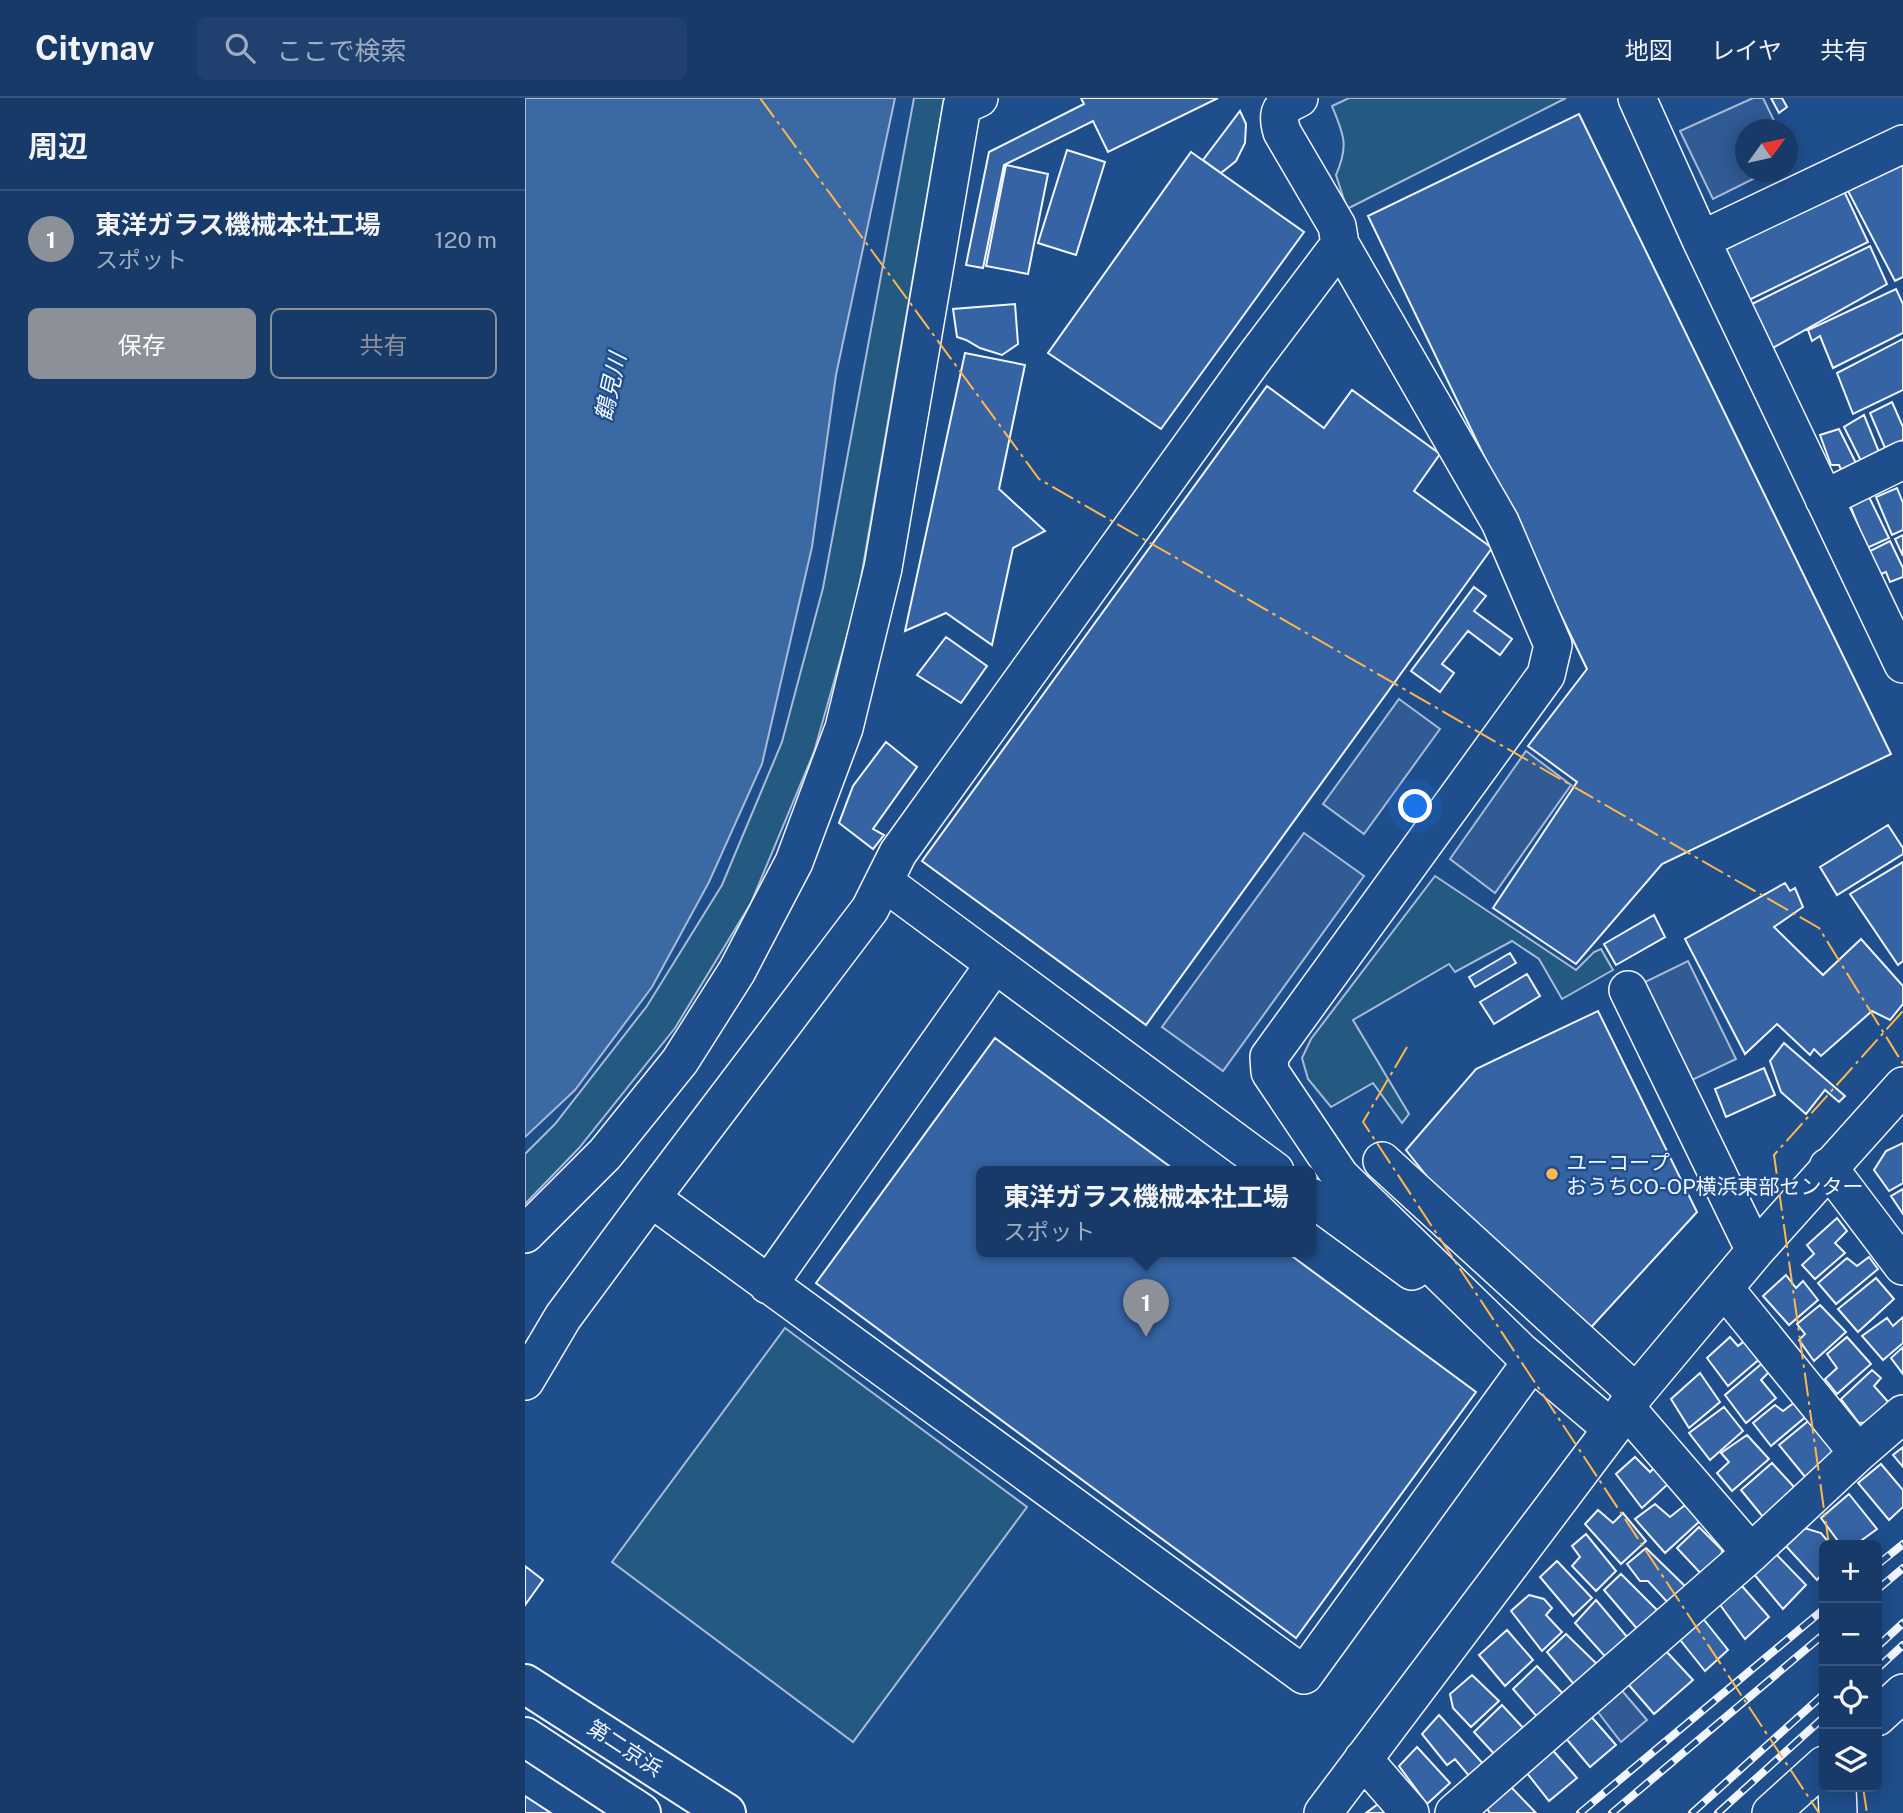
<!DOCTYPE html>
<html lang="ja">
<meta charset="utf-8">
<style>
body{margin:0;font-family:"Public Sans","Noto Sans JP",sans-serif;background:#20416f;color:#f1f3f6}
.controls{position:absolute;right:21px;bottom:21px;display:grid;overflow:hidden;border-radius:10px;box-shadow:0 4px 18px #0003}
.controls button{width:63px;height:63px;display:grid;place-items:center;padding:0;border:0;border-bottom:2px solid #36547d;background:#173a69;color:#f1f3f6;font:35px sans-serif}
.compass{position:absolute;left:1210px;top:21px;width:63px;height:63px;border-radius:50%;background:#173a69;box-shadow:0 4px 18px #0003;rotate:57deg}
.you{position:absolute;left:891px;top:709px;width:24px;height:24px;margin:-18px;border:5px solid #fff;border-radius:50%;background:#1a73e8;box-shadow:0 0 0 10px #1a73e833}
.badge{display:grid;place-items:center;width:46px;height:46px;border-radius:50%;background:#8c9099;color:#fff;font-size:23px;font-weight:700}
.pin{position:absolute;translate:-50% -58px;filter:drop-shadow(0 2px 4px #0008)}
.pin::after{content:'';position:absolute;top:37px;width:24px;height:21px;background:inherit;clip-path:polygon(0 0,100% 0,50% 100%)}
.popup{position:absolute;left:451px;top:1068px;width:340px;height:91px;box-sizing:border-box;display:grid;place-content:center;border-radius:10px;background:#173a69;filter:drop-shadow(0 2px 5px #0005);font-size:23px;white-space:nowrap;color:#9eadc0}
.popup b{font-size:26px;color:#f1f3f6}
.popup::after{content:'';position:absolute;left:50%;top:100%;margin-left:-14px;border:14px solid transparent;border-top-color:#173a69}
.list{margin:0;padding:0;list-style:none}
h2{display:flex;justify-content:space-between;align-items:center;height:91px;margin:0;padding:0 28px;font-size:30px}
h2 small{font-size:23px;font-weight:400;color:#9eadc0}
.list li{display:grid;grid-template-columns:46px 1fr auto;gap:21px;align-items:center;box-sizing:border-box;height:98px;padding:0 28px;border-top:2px solid #36547d}
.list b{display:block;font-size:26px;white-space:nowrap}
.list p{margin:0;font-size:23px;white-space:nowrap;color:#9eadc0}
.list em{font-size:23px;font-style:normal;color:#9eadc0}
.actions{display:flex;gap:14px;padding:21px 28px}
.actions a{flex:1;padding:16px 0;border:2px solid #8c9099;border-radius:10px;text-align:center;font-size:24px;color:#8c9099}
.actions .main{background:#8c9099;color:#fff}
.icon{flex:none;width:38px;height:38px;fill:none;stroke:currentColor;stroke-width:2;stroke-linecap:round;stroke-linejoin:round}
.map{position:relative;flex:none;width:1378px;height:1715px;overflow:hidden}
header{display:flex;align-items:center;gap:42px;box-sizing:border-box;height:98px;padding:0 35px;background:#173a69;border-bottom:2px solid #36547d}
header strong{font-size:33px}
nav{display:flex;gap:38px;margin-inline-start:auto;font-size:24px}
.search{width:490px;height:63px;background:#20416f;display:flex;align-items:center;gap:18px;box-sizing:border-box;padding:0 24px;border-radius:10px;color:#9eadc0;font-size:26px}
main{display:flex}
aside{flex:1;background:#173a69}
.map>svg:first-child{display:block}
.green{fill:#245a82;stroke:#a8bbd7;stroke-width:2}
.parking{fill:#305b95;stroke:#a8bbd7;stroke-width:2}
.water{fill:#3b69a3;stroke:#a8bbd7;stroke-width:2}
.building{fill:#3563a3;stroke:#f2f6ff;stroke-width:2}
.lines{fill:none;stroke-linecap:round;stroke-linejoin:round}
.minor-casing{stroke:#f2f6ff;stroke-width:40}
.highway-casing{stroke:#f2f6ff;stroke-width:42}
.minor{stroke:#1f4e8c;stroke-width:37}
.highway{stroke:#1f4e8c;stroke-width:38}
.rail-casing{stroke:#f2f6ff;stroke-width:8}
.rail{stroke:#1f4e8c;stroke-width:5;stroke-dasharray:16;stroke-linecap:butt}
.power{stroke:#ffb74d;stroke-width:2;stroke-dasharray:24 5 3.5 5;stroke-linecap:butt}
.poi-dot{fill:#ffb74d;stroke:#1f4e8c;stroke-width:2.5}
.labels{text-anchor:middle;dominant-baseline:central;stroke-width:5;stroke-linejoin:round;paint-order:stroke}
.poi-label{font-size:21px;fill:#f2f6ff;stroke:#1f4e8c;text-anchor:start}
.street-label{font-size:21px;fill:#f2f6ff;stroke:#1f4e8c}
.water-label{font-size:23px;font-style:italic;fill:#f2f6ff;stroke:#1f4e8c}
</style>
<header>
<strong>Citynav</strong>
<div class="search"><svg class="icon" aria-label="search" viewBox="0 0 24 24"><circle cx="10" cy="10" r="6"/><path d="M15 15l6 6"/></svg>ここで検索</div>
<nav><a>地図</a><a>レイヤ</a><a>共有</a></nav>
</header>
<main>
<aside>
<h2>周辺<small></small></h2>
<ul class="list">
<li><span class="badge">1</span><div><b>東洋ガラス機械本社工場</b><p>スポット</p></div><em>120 m</em></li>
</ul>
<div class="actions"><a class="main">保存</a><a>共有</a></div>
</aside>
<div class="map">
<svg width="1378" height="1715" viewBox="0 0 1378 1715">
<rect width="100%" height="100%" fill="#1f4e8c"/>
<path class="green" d="M389,0H419L332,503L289,654L226,805L150,930L54,1050L0,1106V1056L30,1026L122,908L197,787L257,644L298,490Z
M824,0H1041L822,111L811,77C824,47 819,37 807,8Z
M910,778L1051,872L1069,854L1076,851L1088,872L1037,901L1014,861L987,843L930,874L924,866L828,922L884,1016L877,1025L848,985L806,1009L783,981L777,960L786,941Z
M260,1230L502,1409L328,1644L87,1464Z"/>
<path class="parking" d="M1228,0H1238L1253,31L1220,32V74H1242L1188,101L1155,33Z
M874,601L915,631L839,736L798,706Z
M1001,653L1046,687L970,795L925,761Z
M779,735L839,778L698,973L637,929Z
M1163,863L1211,961L1163,984L1116,886Z
M1093,1588L1122,1622L1096,1644L1069,1609Z"/>
<path class="water" d="M0,0H370L311,277L287,449L237,666L184,784L127,889L50,992L0,1039Z"/>
<path class="building" d="M556,0H693L583,54L568,23L479,67L458,170L441,167L464,54L559,6Z
M1246,0H1257L1262,9L1254,15Z
M715,13L721,26L720,45L711,63L696,75L678,62Z
M1054,16L1366,656L1137,766L1051,866L968,810L1052,684L1003,648L1062,571L843,118Z
M542,52L580,64L551,157L513,145Z
M666,54L779,134L636,331L523,255Z
M1378,64V179L1370,183L1322,91Z
M481,67L523,76L503,176L461,168Z
M1319,93L1343,144L1222,203L1201,151Z
M1345,148L1362,186L1246,251L1227,206Z
M1371,191L1378,206V235L1308,270L1295,238L1287,243L1283,232Z
M490,206L493,246L477,257L455,250L441,242L432,239L428,211Z
M1378,241V292L1328,316L1312,275Z
M440,255L500,267L474,391L520,433L488,450L467,547L421,515L380,533Z
M742,288L799,330L827,292L915,356L889,393L967,450L621,927L397,763Z
M1367,304L1378,329V342L1360,350L1345,315Z
M1339,317L1354,354L1336,363L1319,329Z
M1314,331L1333,369L1318,376L1314,367H1306L1295,337Z
M1372,390L1378,405V432L1367,437L1351,399Z
M1344,399L1364,440L1342,450L1325,407Z
M1378,437V458L1370,441Z
M1365,443L1378,470V479L1365,484L1361,474L1353,477L1343,454Z
M949,489L961,498L949,513L987,541L975,557L943,533L917,566L929,575L915,594L886,573Z
M421,539L462,568L436,605L392,577Z
M361,644L392,669L348,731L359,737L348,751L314,725L328,688Z
M1363,727L1378,750V756L1312,797L1295,769Z
M1378,764V863L1373,867L1325,796Z
M1260,785L1265,793L1270,790L1278,809L1249,829L1298,877L1336,841L1378,888V906L1365,922L1347,913L1296,958L1289,951L1285,957L1252,926L1220,956L1160,841Z
M1129,817L1140,839L1091,867L1079,846Z
M985,855L991,865L950,889L944,879Z
M1002,876L1015,898L969,926L955,904Z
M1073,913L1172,1114L1060,1236L919,1100L881,1052L951,971Z
M470,940L651,1073H456V1153H760L951,1294L771,1540L291,1185Z
M1259,945L1320,998L1314,1004L1300,992L1281,1016L1256,994L1245,963Z
M1239,970L1250,997L1201,1019L1190,991Z
M1378,1045V1085L1364,1093L1349,1072L1361,1053Z
M1378,1091V1116L1366,1098Z
M1312,1120L1322,1133L1310,1145L1320,1155L1290,1181L1277,1167L1289,1156L1282,1147Z
M1344,1159L1353,1171L1311,1206L1293,1185L1322,1160L1332,1168Z
M1261,1177L1271,1190L1278,1183L1293,1202L1264,1227L1238,1198Z
M1351,1180L1369,1201L1333,1234L1313,1211Z
M1295,1207L1321,1234L1289,1263L1274,1242L1280,1236L1272,1226Z
M1378,1219V1245L1358,1262L1337,1238L1362,1220L1368,1228Z
M1205,1239L1213,1248L1224,1239L1238,1258L1203,1288L1182,1260Z
M1322,1239L1346,1266L1312,1296L1300,1281L1312,1270L1302,1256Z
M1378,1249V1276L1366,1260Z
M1241,1262L1249,1269L1236,1282L1251,1300L1221,1325L1200,1297Z
M1347,1272L1356,1280L1349,1288L1365,1306L1345,1324L1334,1325L1316,1301Z
M1175,1275L1195,1304L1164,1330L1146,1301Z
M1274,1301L1284,1316L1246,1348L1228,1325L1250,1307L1258,1313Z
M1199,1309L1218,1333L1185,1362L1164,1335Z
M1287,1320L1313,1354L1281,1380L1254,1347Z
M1222,1337L1244,1361L1207,1393L1192,1375L1204,1364L1196,1355Z
M1378,1349V1369L1368,1357Z
M1110,1359L1125,1374L1130,1369L1143,1386L1117,1410L1091,1376Z
M1247,1365L1270,1390L1238,1419L1216,1392Z
M1356,1366L1378,1392V1409L1364,1422L1333,1385Z
M1324,1396L1352,1431L1330,1447H1316L1296,1420Z
M1130,1406L1145,1419L1160,1407L1176,1422L1140,1455L1110,1421Z
M1073,1412L1088,1425L1098,1415L1121,1443L1096,1466L1060,1426Z
M1174,1429L1197,1452L1196,1468L1179,1479L1152,1450Z
M1276,1429L1296,1435L1306,1447H1299V1474L1292,1482L1259,1446Z
M1061,1436L1091,1473L1071,1493L1047,1468L1055,1459L1047,1448Z
M1121,1450L1164,1492L1145,1507L1123,1483H1115L1102,1466Z
M1250,1455L1281,1487L1258,1511L1228,1475Z
M1032,1463L1067,1500L1048,1518L1015,1479Z
M0,1468L18,1482L0,1507Z
M1096,1476L1135,1515L1114,1533L1079,1492Z
M1217,1488L1244,1519L1220,1541L1193,1504Z
M1004,1497L1019,1501L1027,1510L1021,1517L1037,1534L1017,1553L986,1513Z
M1071,1502L1103,1540L1085,1564L1050,1525Z
M1176,1518L1203,1552L1180,1573L1152,1538Z
M982,1532L1008,1562L980,1588L954,1557Z
M1041,1536L1075,1569L1052,1590L1022,1554Z
M1140,1552L1168,1582L1129,1616L1103,1586Z
M1012,1568L1041,1599L1014,1621L988,1591Z
M947,1577L974,1603L946,1629L928,1610L925,1596Z
M977,1607L1001,1633L972,1659L949,1634Z
M1063,1615L1091,1647L1065,1669L1039,1638Z
M914,1617L961,1669L945,1679L930,1661L922,1667L897,1636Z
M1024,1648L1052,1680L1024,1703L998,1670Z
M892,1649L925,1685L902,1706L874,1668Z
M985,1688L1011,1715H965L960,1708Z
M0,1698L26,1715H0Z
M861,1700L873,1715H841Z"/>
<g class="lines">
<g class="minor-casing">
<path id="minor" d="M1112,0L1176,142L1378,566
M1176,142L1378,46
M815,146L975,424L1028,547L1021,577L744,959L745,974L815,1078L995,1253L1087,1331
M1299,401L1378,362
M359,784L750,1073
M1103,892L1230,1153
M857,1063L1111,1295
M1303,1069L1378,1168
M786,1099L887,1173
M126,1100L779,1577L1007,1263
M0,1136L80,1056L155,963L212,873L269,764L319,630L358,470L437,8L454,0
M243,1187L469,867
M1199,1190L1333,1355
M0,1283L38,1219L126,1100L345,811L373,755L727,263L815,146L812,128L757,34C751,14 755,9 774,0
M1101,1310L1226,1455
M1352,1619L1378,1595
M838,1661L885,1715
M1312,1689L1313,1715
M798,1715L1087,1331L1111,1295L1230,1153L1378,988
M929,1715L1226,1455L1333,1355L1378,1316
M1246,1715L1299,1667"/>
</g>
<g class="highway-casing">
<path id="highway" d="M0,1586L201,1715
M0,1639L116,1715"/>
</g>
<use href="#minor" class="minor"/>
<use href="#highway" class="highway"/>
<g class="rail-casing">
<path id="rail" d="M1352,1467L1378,1446
M1352,1492L1378,1470
M1352,1549L1378,1525
M1352,1571L1378,1547
M1055,1715L1299,1511
M1087,1715L1299,1536
M1167,1715L1299,1596
M1193,1715L1299,1619"/>
</g>
<use href="#rail" class="rail"/>
<path class="power" d="M235,0L514,381L1294,830L1378,966
M882,949L838,1024L1294,1715
M1304,1447L1249,1057L1378,913
M1338,1689L1342,1715"/>
</g>
<circle class="poi-dot" cx="1027" cy="1076" r="7"/>
<g class="labels">
<g class="poi-label">
<text x="1041" y="1064">ユーコープ<tspan x="1041" dy="24">おうちCO-OP横浜東部センター</tspan></text>
</g>
<g class="street-label">
<text transform="translate(100 1650) rotate(33)">第二京浜</text>
</g>
<g class="water-label">
<text transform="translate(85 289) rotate(-77)">鶴見川</text>
</g>
</g>
</svg>
<div class="controls">
<button>+</button>
<button>−</button>
<button><svg class="icon" aria-label="locate" viewBox="0 0 24 24"><circle cx="12" cy="12" r="6"/><path d="M12 2v4M12 18v4M2 12h4M18 12h4"/></svg></button>
<button><svg class="icon" aria-label="layers" viewBox="0 0 24 24"><path d="M12 4l9 5-9 5-9-5zM3 14l9 5 9-5"/></svg></button>
</div>
<svg class="compass" viewBox="-18 -18 36 36"><path d="M0-13l5 13h-10z" fill="#e53935"/><path d="M0 13l5-13h-10z" fill="#9eadc0"/></svg>
<div class="you"></div>
<div class="pin badge" style="left:621px;top:1239px">1</div>
<div class="popup"><b>東洋ガラス機械本社工場</b>スポット</div>
</div>
</main>
